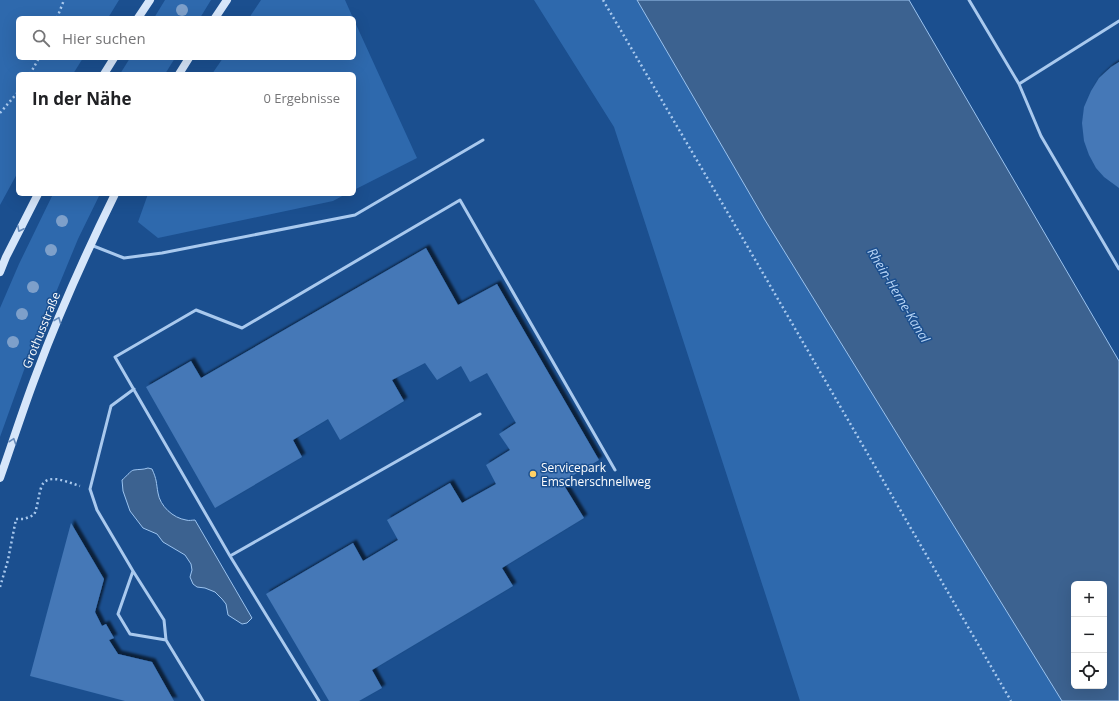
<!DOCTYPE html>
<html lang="de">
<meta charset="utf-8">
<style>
body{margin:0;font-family:"Open Sans",sans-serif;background:#f2f2f2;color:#202124}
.controls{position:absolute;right:12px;bottom:12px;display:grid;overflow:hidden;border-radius:6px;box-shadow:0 4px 16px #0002}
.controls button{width:36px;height:36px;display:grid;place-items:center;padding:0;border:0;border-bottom:1px solid #e0e0e0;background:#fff;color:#202124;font:20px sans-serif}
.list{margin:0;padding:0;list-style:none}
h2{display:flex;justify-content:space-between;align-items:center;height:52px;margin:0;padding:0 16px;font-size:17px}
h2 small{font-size:13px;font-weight:400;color:#757577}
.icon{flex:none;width:22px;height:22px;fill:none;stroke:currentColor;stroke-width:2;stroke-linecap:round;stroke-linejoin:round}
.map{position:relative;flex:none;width:1119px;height:701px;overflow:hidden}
.search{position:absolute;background:#fff;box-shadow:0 4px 16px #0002;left:16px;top:16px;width:340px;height:44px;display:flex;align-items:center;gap:10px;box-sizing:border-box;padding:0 14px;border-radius:6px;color:#757577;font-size:15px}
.panel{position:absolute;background:#fff;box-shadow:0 4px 16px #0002;left:16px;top:72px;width:340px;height:124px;border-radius:6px}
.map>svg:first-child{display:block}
.green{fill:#2e69ad}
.water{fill:#3c6290;stroke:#9cc4f0;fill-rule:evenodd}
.building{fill:#4478b7;filter:url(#shadow)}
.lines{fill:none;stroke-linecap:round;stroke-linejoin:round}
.path{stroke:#a9c9ee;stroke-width:2.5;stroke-dasharray:2 3;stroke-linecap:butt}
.lane{stroke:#a9c9ee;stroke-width:3}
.secondary{stroke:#d6e6fa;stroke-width:8}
.tree{fill:#7ea0ca}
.oneway{stroke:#668bba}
.poi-dot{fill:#ffd166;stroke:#1b4f8f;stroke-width:1.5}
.labels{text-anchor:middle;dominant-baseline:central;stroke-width:3;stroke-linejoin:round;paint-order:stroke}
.street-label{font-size:12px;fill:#fff;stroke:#1b4f8f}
.poi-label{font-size:12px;fill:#fff;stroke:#1b4f8f;text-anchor:start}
.water-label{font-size:13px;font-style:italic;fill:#b5d3f5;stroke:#1b4f8f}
</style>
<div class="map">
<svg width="1119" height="701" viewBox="0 0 1119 701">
<defs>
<filter id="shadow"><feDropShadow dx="3.5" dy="-3.5" stdDeviation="1" flood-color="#0009"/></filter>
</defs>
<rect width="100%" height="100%" fill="#1b4f8f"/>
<path class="green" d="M0,0H119L108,18H18V58H83L73,74H18V172L0,205Z
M165,0H211L200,18H154Z
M261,0H345L353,18H249Z
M534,0H637L765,220L1062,701H800L614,127Z
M354,20L417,158L354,190V74H212L223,58H354Z
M130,58H175L165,74H120Z
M53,194H100L78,239L24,370L0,437V308L19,264Z
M148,194H346L333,201L158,238L138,222Z"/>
<path class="water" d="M637,0H909L1119,361V701H1062L765,220ZM1074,584H1104V686H1074Z
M148,468L152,469C157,480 156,482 158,493C160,506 173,518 186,520C189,521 192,520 195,520L252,618L247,623L242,624L228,615L226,604L222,599L215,592L205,588L197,587L193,584L190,577L192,570L191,564L185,555L163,542L157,534L143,528L130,511L123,491L122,480C125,478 131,470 134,470C140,469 142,470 148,468Z"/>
<path class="building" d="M1119,62V188L1104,177L1096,168L1089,155L1084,141L1082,123L1084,107L1091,91L1099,78L1111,67Z
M426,248L458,305L497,284L599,460L562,482L584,518L502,568L513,586L372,670L382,688L359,701H329L266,594L353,543L363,561L398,540L387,520L450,483L462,503L496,484L486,465L510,450L499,434L516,423L487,373L470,382L461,366L437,380L425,363L392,380L404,401L340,440L328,419L293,440L302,457L215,508L146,387L191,361L201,378Z
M71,523L104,579L95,612L102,626L106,624L114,638L109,640L118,654L152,662L174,701H125L30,676Z"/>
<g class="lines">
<path class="path" d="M603,0L746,244L1011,701
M57,18L64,0
M30,74L39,58
M0,113L18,92
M0,587L8,560L16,519H24L34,515C38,506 38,497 41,488C46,471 69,483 80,486"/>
<path class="lane" d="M969,0L1019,84L1041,136L1119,269
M1019,84L1119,21
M91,245L124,258L162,253L355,215L483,140
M230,556L480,414
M133,571L97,510L90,489L111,406L134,389
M166,640L130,634L118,614L133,571L164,620L166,640L203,701
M319,701L230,556L115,357L196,310L242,328L460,200L615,470"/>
<path class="secondary" d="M138,18L150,0
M215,18L227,0
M104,74L114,58
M179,74L189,58
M0,272L6,257L38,194
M0,478C12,444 23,409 36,375C59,313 86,253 115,194"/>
</g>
<g class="tree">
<circle cx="182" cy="10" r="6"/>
<circle cx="62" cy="221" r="6"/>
<circle cx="51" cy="250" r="6"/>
<circle cx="33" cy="287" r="6"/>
<circle cx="22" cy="314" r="6"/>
<circle cx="13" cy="342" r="6"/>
</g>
<defs><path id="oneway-chevron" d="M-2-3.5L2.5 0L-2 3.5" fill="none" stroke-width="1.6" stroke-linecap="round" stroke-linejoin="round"/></defs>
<g class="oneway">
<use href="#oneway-chevron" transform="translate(20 229) rotate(117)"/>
<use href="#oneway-chevron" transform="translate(58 320) rotate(-68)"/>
<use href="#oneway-chevron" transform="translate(13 441) rotate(-71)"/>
</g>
<circle class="poi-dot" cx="533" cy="474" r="4"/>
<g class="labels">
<g class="street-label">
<text transform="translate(41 330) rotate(-68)">Grothusstraße</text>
</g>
<g class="poi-label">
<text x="541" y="467">Servicepark<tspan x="541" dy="14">Emscherschnellweg</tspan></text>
</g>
<g class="water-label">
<text transform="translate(899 295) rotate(59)">Rhein-Herne-Kanal</text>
</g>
</g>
</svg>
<div class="controls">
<button>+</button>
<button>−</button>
<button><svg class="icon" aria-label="locate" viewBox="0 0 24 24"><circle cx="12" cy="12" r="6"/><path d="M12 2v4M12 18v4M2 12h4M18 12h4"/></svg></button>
</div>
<div class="search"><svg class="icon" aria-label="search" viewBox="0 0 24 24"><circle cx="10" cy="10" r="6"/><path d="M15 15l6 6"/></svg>Hier suchen</div>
<section class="panel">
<h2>In der Nähe<small>0 Ergebnisse</small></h2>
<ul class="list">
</ul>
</section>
</div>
